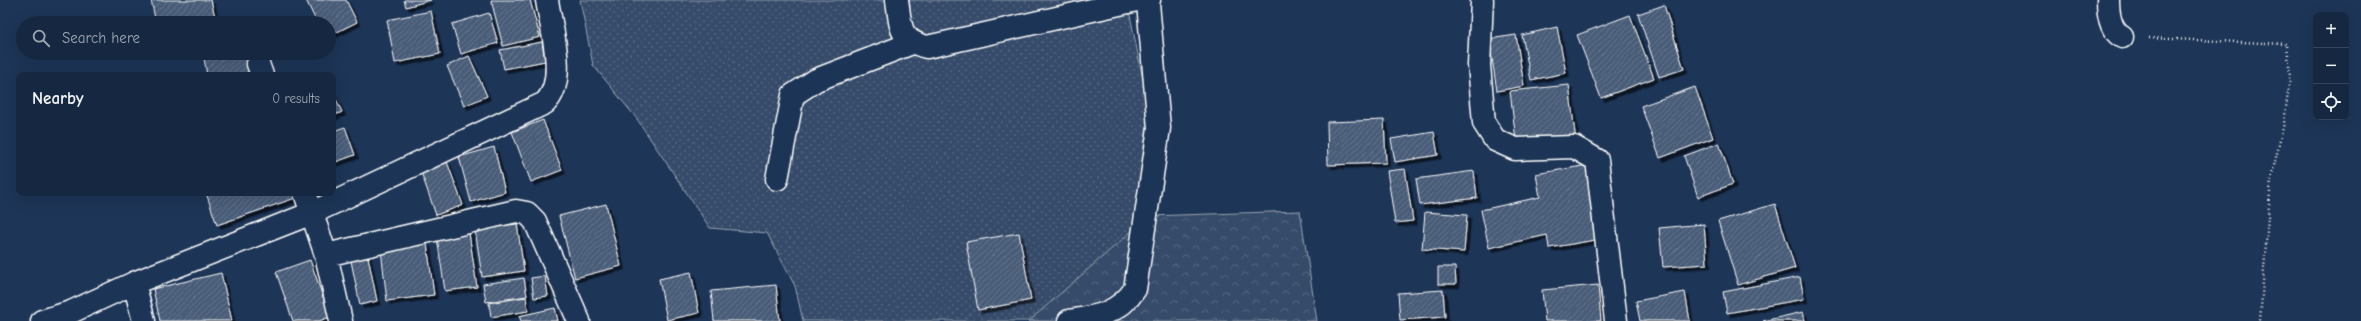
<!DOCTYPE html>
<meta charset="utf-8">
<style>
body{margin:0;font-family:"Comic Neue",sans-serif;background:#1f3048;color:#f1f3f6}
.controls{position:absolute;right:12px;top:12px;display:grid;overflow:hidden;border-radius:8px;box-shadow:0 4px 16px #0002}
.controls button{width:36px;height:36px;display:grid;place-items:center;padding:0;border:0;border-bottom:1px solid #35445a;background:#162841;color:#f1f3f6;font:20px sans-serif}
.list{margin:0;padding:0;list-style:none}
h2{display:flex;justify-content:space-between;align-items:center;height:52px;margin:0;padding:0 16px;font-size:17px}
h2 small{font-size:13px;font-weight:400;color:#9ea6b1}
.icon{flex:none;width:22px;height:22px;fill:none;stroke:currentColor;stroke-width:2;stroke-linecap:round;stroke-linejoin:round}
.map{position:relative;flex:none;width:2361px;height:321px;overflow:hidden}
.search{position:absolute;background:#162841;box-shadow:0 4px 16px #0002;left:16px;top:16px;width:320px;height:44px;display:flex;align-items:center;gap:10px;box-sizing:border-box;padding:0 14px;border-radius:22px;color:#9ea6b1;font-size:15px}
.panel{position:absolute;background:#162841;box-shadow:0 4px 16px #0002;left:16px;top:72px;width:320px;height:124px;border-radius:8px}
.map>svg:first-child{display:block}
.grass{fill:url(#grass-dots);stroke:#9aa5b4}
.forest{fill:url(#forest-crowns);stroke:#9aa5b4}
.building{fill:url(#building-hatch);stroke:#fff;filter:url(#shadow)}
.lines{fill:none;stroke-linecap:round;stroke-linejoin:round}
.minor-casing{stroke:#fff;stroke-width:25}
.path{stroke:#fff;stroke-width:2.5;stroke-dasharray:1 3;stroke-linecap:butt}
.minor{stroke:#1d3557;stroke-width:22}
</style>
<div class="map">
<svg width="2361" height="321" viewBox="0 0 2361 321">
<defs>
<pattern id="grass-dots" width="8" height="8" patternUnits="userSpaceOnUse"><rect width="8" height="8" fill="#364b69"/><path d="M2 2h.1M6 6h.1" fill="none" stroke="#546680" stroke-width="1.8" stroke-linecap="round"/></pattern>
<pattern id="forest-crowns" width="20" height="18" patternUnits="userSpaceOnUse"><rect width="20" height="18" fill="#364b69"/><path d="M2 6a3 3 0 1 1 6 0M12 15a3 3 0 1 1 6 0" fill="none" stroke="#546680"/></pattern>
<pattern id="building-hatch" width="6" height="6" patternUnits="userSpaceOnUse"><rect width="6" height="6" fill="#4a5d79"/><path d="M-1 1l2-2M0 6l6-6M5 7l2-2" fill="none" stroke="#65758d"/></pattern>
<filter id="shadow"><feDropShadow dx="3.5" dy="3.5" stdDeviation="0" flood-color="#0009"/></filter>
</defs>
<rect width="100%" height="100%" fill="#1d3557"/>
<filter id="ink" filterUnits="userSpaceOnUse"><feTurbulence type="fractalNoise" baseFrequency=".025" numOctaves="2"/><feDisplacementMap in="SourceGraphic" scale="8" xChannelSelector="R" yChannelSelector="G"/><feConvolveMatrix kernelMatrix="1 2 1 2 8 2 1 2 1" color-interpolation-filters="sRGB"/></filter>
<g filter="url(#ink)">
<path class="grass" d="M580,0H1127L1152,125L1149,216L1048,321H803L795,286L767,233L710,228L637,119L593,65Z"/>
<path class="forest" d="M1300,211L1317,321H1029L1149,216Z"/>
<path class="building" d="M151,0H211L215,17L185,23H156Z
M306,0H346L357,22L329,36V23H317Z
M404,0H431L406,7Z
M491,0H530L540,37L503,46Z
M1664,5L1684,69L1659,77L1638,14Z
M431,11L440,54L395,63L387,20Z
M489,13L498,43L461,54L452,24Z
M1630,15L1654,78L1601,98L1577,35Z
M1557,27L1566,73L1531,80L1522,35Z
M1516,35L1524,86L1497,91L1489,39Z
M542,42L545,61L504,69L500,50Z
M203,53H246L251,75H207Z
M469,56L487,96L464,106L447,66Z
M1569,85L1576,142L1517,149L1510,91Z
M1695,87L1713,138L1660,158L1641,106Z
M333,93L342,112L333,116Z
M543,120L562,170L531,182L512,132Z
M1384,120L1386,163L1328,165L1327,122Z
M345,127L355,155L333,163V131Z
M1434,132L1438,155L1395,162L1391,139Z
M1719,143L1733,184L1698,197L1684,156Z
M494,147L505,192L471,202L459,157Z
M447,162L463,205L436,215L421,172Z
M1588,165L1601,239L1549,248L1547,235L1489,248L1481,210L1540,197L1536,174Z
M1405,169L1413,221L1395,223L1387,171Z
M1474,171L1477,198L1420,205L1416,179Z
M206,193H301V196L217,225Z
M606,204L621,266L575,278L559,216Z
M1775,204L1795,268L1738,285L1718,221Z
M1425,212L1467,215L1464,252L1422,249Z
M517,224L524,271L482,277L475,229Z
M1704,224L1707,264L1663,267L1659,228Z
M468,226L477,287L445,291L436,231Z
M1019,233L1031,300L978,310L966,242Z
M427,244L434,295L387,301L381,250Z
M367,252L377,301L360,305L350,256Z
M310,260L330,317L319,321H293L276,272Z
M1438,267H1455L1456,284H1438Z
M691,272L699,313L667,320L659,279Z
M221,273L232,321H160L153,289Z
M545,276L548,296L534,298L531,278Z
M1800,277L1804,299L1727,313L1723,292Z
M524,278L527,296L486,302L483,284Z
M776,285L780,321H714L711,291Z
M1598,285L1601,321H1545L1542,290Z
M1443,290L1445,317L1400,320L1398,293Z
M1685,292L1690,321H1640L1636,301Z
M526,297L528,311L491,317L489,303Z
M555,308L558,321H521L519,316Z
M1803,312L1805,321H1763Z"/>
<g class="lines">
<g class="minor-casing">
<path id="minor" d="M897,0C901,26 898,40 927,47L1137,0
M1482,0L1479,65L1484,123L1495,140L1515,149L1574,147L1597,160L1616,321
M2108,0C2108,13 2110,30 2122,37
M258,64L262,75
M777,179L793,95L816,80L912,43
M305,193L326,255L341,321
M326,255L516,211L527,213L535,221L579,321
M134,283L144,321
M42,321L71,312L134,283L312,213L545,103C568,81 551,29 547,0
M1069,321C1095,317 1119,314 1135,289L1159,128L1148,3L1149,0"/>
</g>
<path class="path" d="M2149,38L2287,44L2290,77L2284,123L2271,179L2260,321"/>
<use href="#minor" class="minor"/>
</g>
</g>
</svg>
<div class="controls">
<button>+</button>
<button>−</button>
<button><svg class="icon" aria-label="locate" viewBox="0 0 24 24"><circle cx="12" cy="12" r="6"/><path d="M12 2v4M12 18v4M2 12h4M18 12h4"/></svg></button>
</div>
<div class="search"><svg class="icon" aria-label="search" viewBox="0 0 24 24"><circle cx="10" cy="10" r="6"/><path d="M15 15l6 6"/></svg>Search here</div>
<section class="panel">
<h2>Nearby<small>0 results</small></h2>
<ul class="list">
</ul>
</section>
</div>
